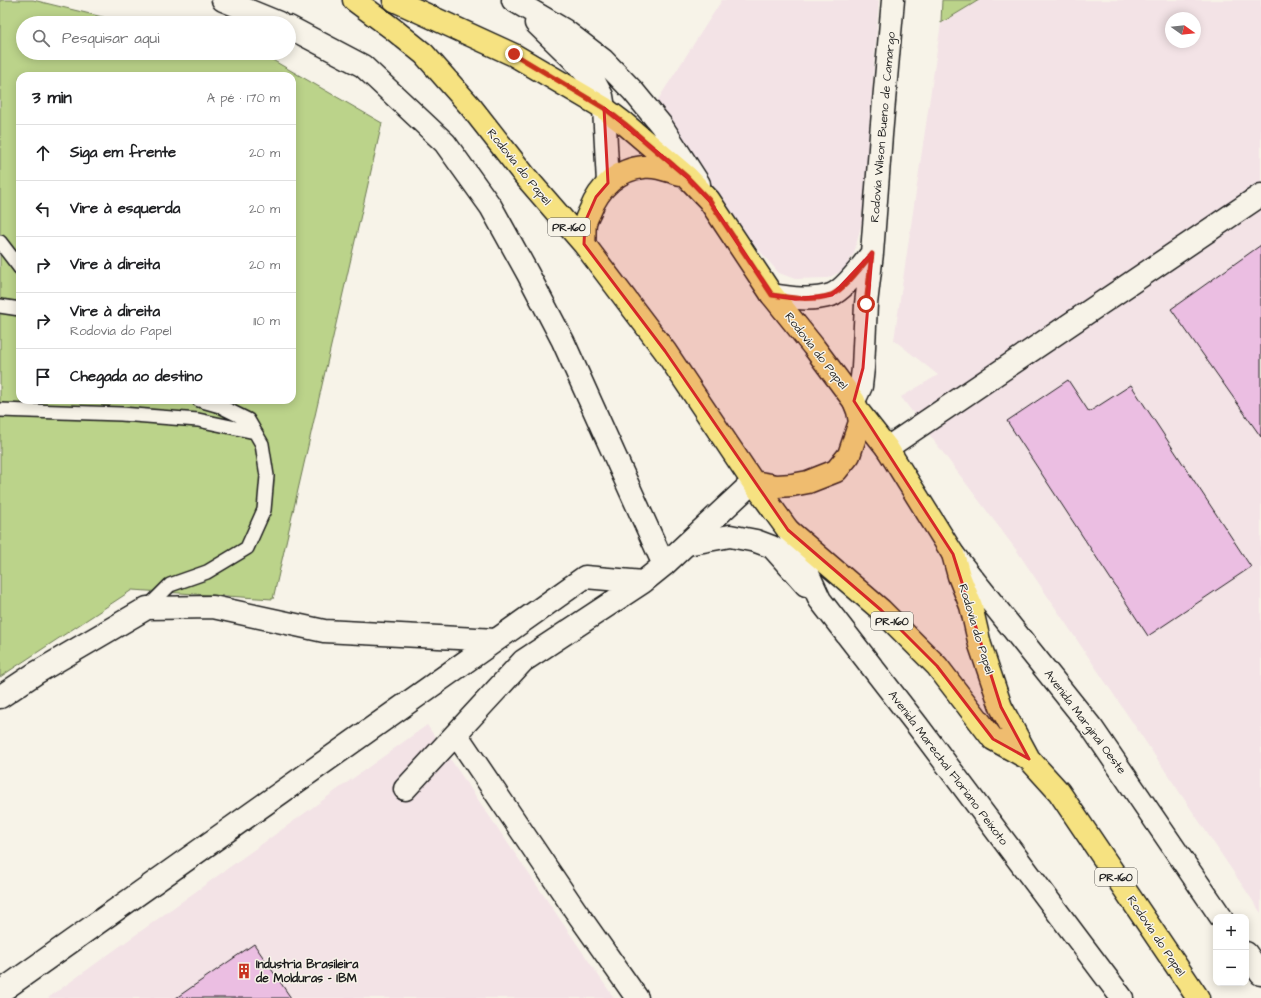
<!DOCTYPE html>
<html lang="pt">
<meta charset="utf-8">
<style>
body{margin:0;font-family:"Architects Daughter",sans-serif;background:#f6f6f6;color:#202124}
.controls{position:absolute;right:12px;bottom:12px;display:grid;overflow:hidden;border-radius:8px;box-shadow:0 2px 10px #0003}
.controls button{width:36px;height:36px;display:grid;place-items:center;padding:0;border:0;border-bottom:1px solid #e0e0e0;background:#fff;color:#202124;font:20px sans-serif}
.compass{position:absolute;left:1165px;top:12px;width:36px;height:36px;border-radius:50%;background:#fff;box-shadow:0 2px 10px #0003;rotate:105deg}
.stop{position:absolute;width:12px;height:12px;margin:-9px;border:3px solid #c8321e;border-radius:50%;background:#fff}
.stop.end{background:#c8321e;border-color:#fff;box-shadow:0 1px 4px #0008}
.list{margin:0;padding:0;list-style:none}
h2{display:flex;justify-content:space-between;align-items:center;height:52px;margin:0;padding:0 16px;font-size:17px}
h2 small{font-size:13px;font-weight:400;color:#757577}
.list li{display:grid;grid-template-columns:26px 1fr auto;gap:12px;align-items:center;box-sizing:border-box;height:56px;padding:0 16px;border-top:1px solid #e0e0e0}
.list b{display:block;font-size:15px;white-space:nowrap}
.list p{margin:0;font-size:13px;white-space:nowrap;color:#757577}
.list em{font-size:13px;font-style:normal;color:#757577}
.icon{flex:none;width:22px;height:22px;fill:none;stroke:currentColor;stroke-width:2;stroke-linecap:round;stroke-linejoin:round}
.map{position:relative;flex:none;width:1261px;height:998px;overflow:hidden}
.search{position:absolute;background:#fff;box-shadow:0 2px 10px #0003;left:16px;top:16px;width:280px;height:44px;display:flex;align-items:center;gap:10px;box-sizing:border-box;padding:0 14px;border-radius:22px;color:#757577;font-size:15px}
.panel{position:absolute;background:#fff;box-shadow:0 2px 10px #0003;left:16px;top:72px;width:280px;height:332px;border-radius:12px}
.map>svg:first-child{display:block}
.built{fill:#f3e3e6;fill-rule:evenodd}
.green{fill:#bbd38a;stroke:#6c7853;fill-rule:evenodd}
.building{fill:#ebbee2;stroke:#1c1c1c}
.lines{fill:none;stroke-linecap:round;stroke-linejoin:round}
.service-casing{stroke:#1c1c1c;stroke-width:16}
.minor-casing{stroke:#1c1c1c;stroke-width:25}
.secondary-casing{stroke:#1c1c1c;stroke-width:25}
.primary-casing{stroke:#1c1c1c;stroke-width:25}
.service{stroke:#f7f3e8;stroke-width:13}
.minor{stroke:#f7f3e8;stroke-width:22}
.secondary{stroke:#f7f3e8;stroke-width:22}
.primary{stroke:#f6e281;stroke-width:22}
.route{stroke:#c8321e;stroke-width:5}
.marked{fill:#d62828;fill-opacity:0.2;stroke:#d62828;stroke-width:3;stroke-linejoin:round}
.labels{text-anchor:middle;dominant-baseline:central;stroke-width:3;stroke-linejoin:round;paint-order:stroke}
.shield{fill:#f7f3e8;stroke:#5e5c59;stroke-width:1}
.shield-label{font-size:11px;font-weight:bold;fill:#1c1c1c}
.street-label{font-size:12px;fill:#1c1c1c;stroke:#f7f3e8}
.poi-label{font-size:12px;font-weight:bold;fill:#1c1c1c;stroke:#f7f3e8;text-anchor:start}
</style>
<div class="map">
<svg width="1261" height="998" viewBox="0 0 1261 998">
<rect width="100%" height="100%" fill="#f7f3e8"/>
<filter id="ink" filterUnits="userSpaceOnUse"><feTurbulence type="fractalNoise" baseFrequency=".025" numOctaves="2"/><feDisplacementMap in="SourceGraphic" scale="8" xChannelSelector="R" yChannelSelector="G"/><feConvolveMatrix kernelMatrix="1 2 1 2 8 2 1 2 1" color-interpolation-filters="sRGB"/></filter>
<g filter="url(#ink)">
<path class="built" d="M722,0H879L862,222L854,253L844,270L828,278L795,279L779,273L726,213L689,150L657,101Z
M979,0H1261V913L1017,551L901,397L938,375L894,340L941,23ZM1171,18H1195V42H1171Z
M427,725L614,998H48Z"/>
<path class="green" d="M0,0H33L127,23H23V53H250L269,58L382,123L273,599L132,590L0,677ZM20,76H292V400H20Z
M942,0H979L941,23Z"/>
<path class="building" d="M1261,245V437L1171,309Z
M1068,380L1089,412L1131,385L1251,567L1148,636L1007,421Z
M254,944L291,998H176Z"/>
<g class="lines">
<g class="service-casing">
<path id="service" d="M0,242L20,268
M0,306L20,309
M0,410L121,414L198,420L255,432
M147,608L170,585L207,572L247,548L264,510L267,476L262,444L248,420L220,406L199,400"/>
</g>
<g class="minor-casing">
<path id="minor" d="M223,0L279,23
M289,27L363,66L445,143L491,207L528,274L563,341L664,565
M887,448L1261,195
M0,697L36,673L147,608L213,607L324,631L496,640
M456,734L575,910L637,998
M405,789L523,661L643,582L664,565L753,482
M0,992L585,577L643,582"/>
</g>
<g class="secondary-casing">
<path id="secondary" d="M513,0L564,30L603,60L633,91L661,125L699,184
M536,23L572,58L595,83L602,96L604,108L608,183
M772,295C791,298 812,301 831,295C844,290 863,265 872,253
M854,401L861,386L863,368L866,304L872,253L881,135L893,0
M788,530L820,600L917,725L1122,998
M687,544L730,536L756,541L772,547L806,585
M953,554L1092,728L1221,917
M1246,953L1261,974"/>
</g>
<g class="primary-casing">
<path id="primary" d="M354,0L393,29L424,54L471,107L525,176L584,244L665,351L753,482L788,530L881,610L937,666L993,739L1029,759
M394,0L514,55L604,108L625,124L687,177L709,200L772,295L813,346L854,401L858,411L887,448L953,554L959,576L971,606L980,645L1001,707L1029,759L1059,792L1198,998
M584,244C585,237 584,230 585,223C586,219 588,215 590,211C599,188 618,169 644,167C656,165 669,171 680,174
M753,482L777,486L792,485L808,482L836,471L849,455L860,422L858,411"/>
</g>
<use href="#service" class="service"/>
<use href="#minor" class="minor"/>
<use href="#secondary" class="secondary"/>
<use href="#primary" class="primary"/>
</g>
</g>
<g class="lines" filter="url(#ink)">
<path class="route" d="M514,54L604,108L625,124L687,177L709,200L772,295C791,298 812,301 831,295C844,290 863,265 872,254L866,304"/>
</g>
<path class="marked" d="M604,108L687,177L709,200L772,295L795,299L832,295L872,253L863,368L854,401L953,554L1001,707L1029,759L993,739L937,666L881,610L788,530L665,351L584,244L585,222L596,197L608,183Z"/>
<defs>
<g id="building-bare" transform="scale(1.2)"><path d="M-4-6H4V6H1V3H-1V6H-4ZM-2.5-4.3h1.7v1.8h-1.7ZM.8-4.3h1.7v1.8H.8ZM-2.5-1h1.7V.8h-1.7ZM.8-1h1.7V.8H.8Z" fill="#c8321e" stroke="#f7f3e8" stroke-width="2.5" paint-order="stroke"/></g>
</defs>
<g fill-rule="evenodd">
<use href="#building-bare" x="244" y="971"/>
</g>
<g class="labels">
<g class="shield">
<rect x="548" y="218" width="42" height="18" rx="3"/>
<rect x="871" y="612" width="42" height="18" rx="3"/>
<rect x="1095" y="868" width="42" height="18" rx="3"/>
</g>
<g class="shield-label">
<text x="569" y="227">PR-160</text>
<text x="892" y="621">PR-160</text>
<text x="1116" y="877">PR-160</text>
</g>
<g class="street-label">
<text transform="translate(883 127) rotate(-85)">Rodovia Wilson Bueno de Camargo</text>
<text transform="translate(519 167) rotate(51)">Rodovia do Papel</text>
<text transform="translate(816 351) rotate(52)">Rodovia do Papel</text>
<text transform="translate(976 629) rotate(73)">Rodovia do Papel</text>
<text transform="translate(1085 722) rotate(53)">Avenida Marginal Oeste</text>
<text transform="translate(948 768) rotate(53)">Avenida Marechal Floriano Peixoto</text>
<text transform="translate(1156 936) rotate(56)">Rodovia do Papel</text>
</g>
<g class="poi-label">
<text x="256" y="964">Industria Brasileira<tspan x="256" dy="14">de Molduras - IBM</tspan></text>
</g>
</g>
</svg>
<div class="controls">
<button>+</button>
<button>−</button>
</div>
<svg class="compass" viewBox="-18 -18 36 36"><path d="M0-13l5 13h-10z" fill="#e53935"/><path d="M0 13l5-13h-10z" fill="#757577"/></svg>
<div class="stop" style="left:866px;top:304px"></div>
<div class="stop end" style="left:514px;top:54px"></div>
<div class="search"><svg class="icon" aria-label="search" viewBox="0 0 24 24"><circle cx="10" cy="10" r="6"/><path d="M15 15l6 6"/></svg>Pesquisar aqui</div>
<section class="panel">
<h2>3 min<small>A pé · 170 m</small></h2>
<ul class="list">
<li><svg class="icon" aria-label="ahead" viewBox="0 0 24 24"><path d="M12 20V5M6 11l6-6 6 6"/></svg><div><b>Siga em frente</b></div><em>20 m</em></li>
<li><svg class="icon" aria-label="left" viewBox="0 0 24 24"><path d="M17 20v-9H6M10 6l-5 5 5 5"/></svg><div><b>Vire à esquerda</b></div><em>20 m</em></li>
<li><svg class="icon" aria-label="right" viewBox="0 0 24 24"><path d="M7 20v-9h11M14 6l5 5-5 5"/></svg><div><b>Vire à direita</b></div><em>20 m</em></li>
<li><svg class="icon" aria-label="right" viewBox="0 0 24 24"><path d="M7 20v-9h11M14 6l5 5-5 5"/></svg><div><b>Vire à direita</b><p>Rodovia do Papel</p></div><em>110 m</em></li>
<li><svg class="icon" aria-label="arrive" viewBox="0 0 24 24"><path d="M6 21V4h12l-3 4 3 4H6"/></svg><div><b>Chegada ao destino</b></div></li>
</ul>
</section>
</div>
